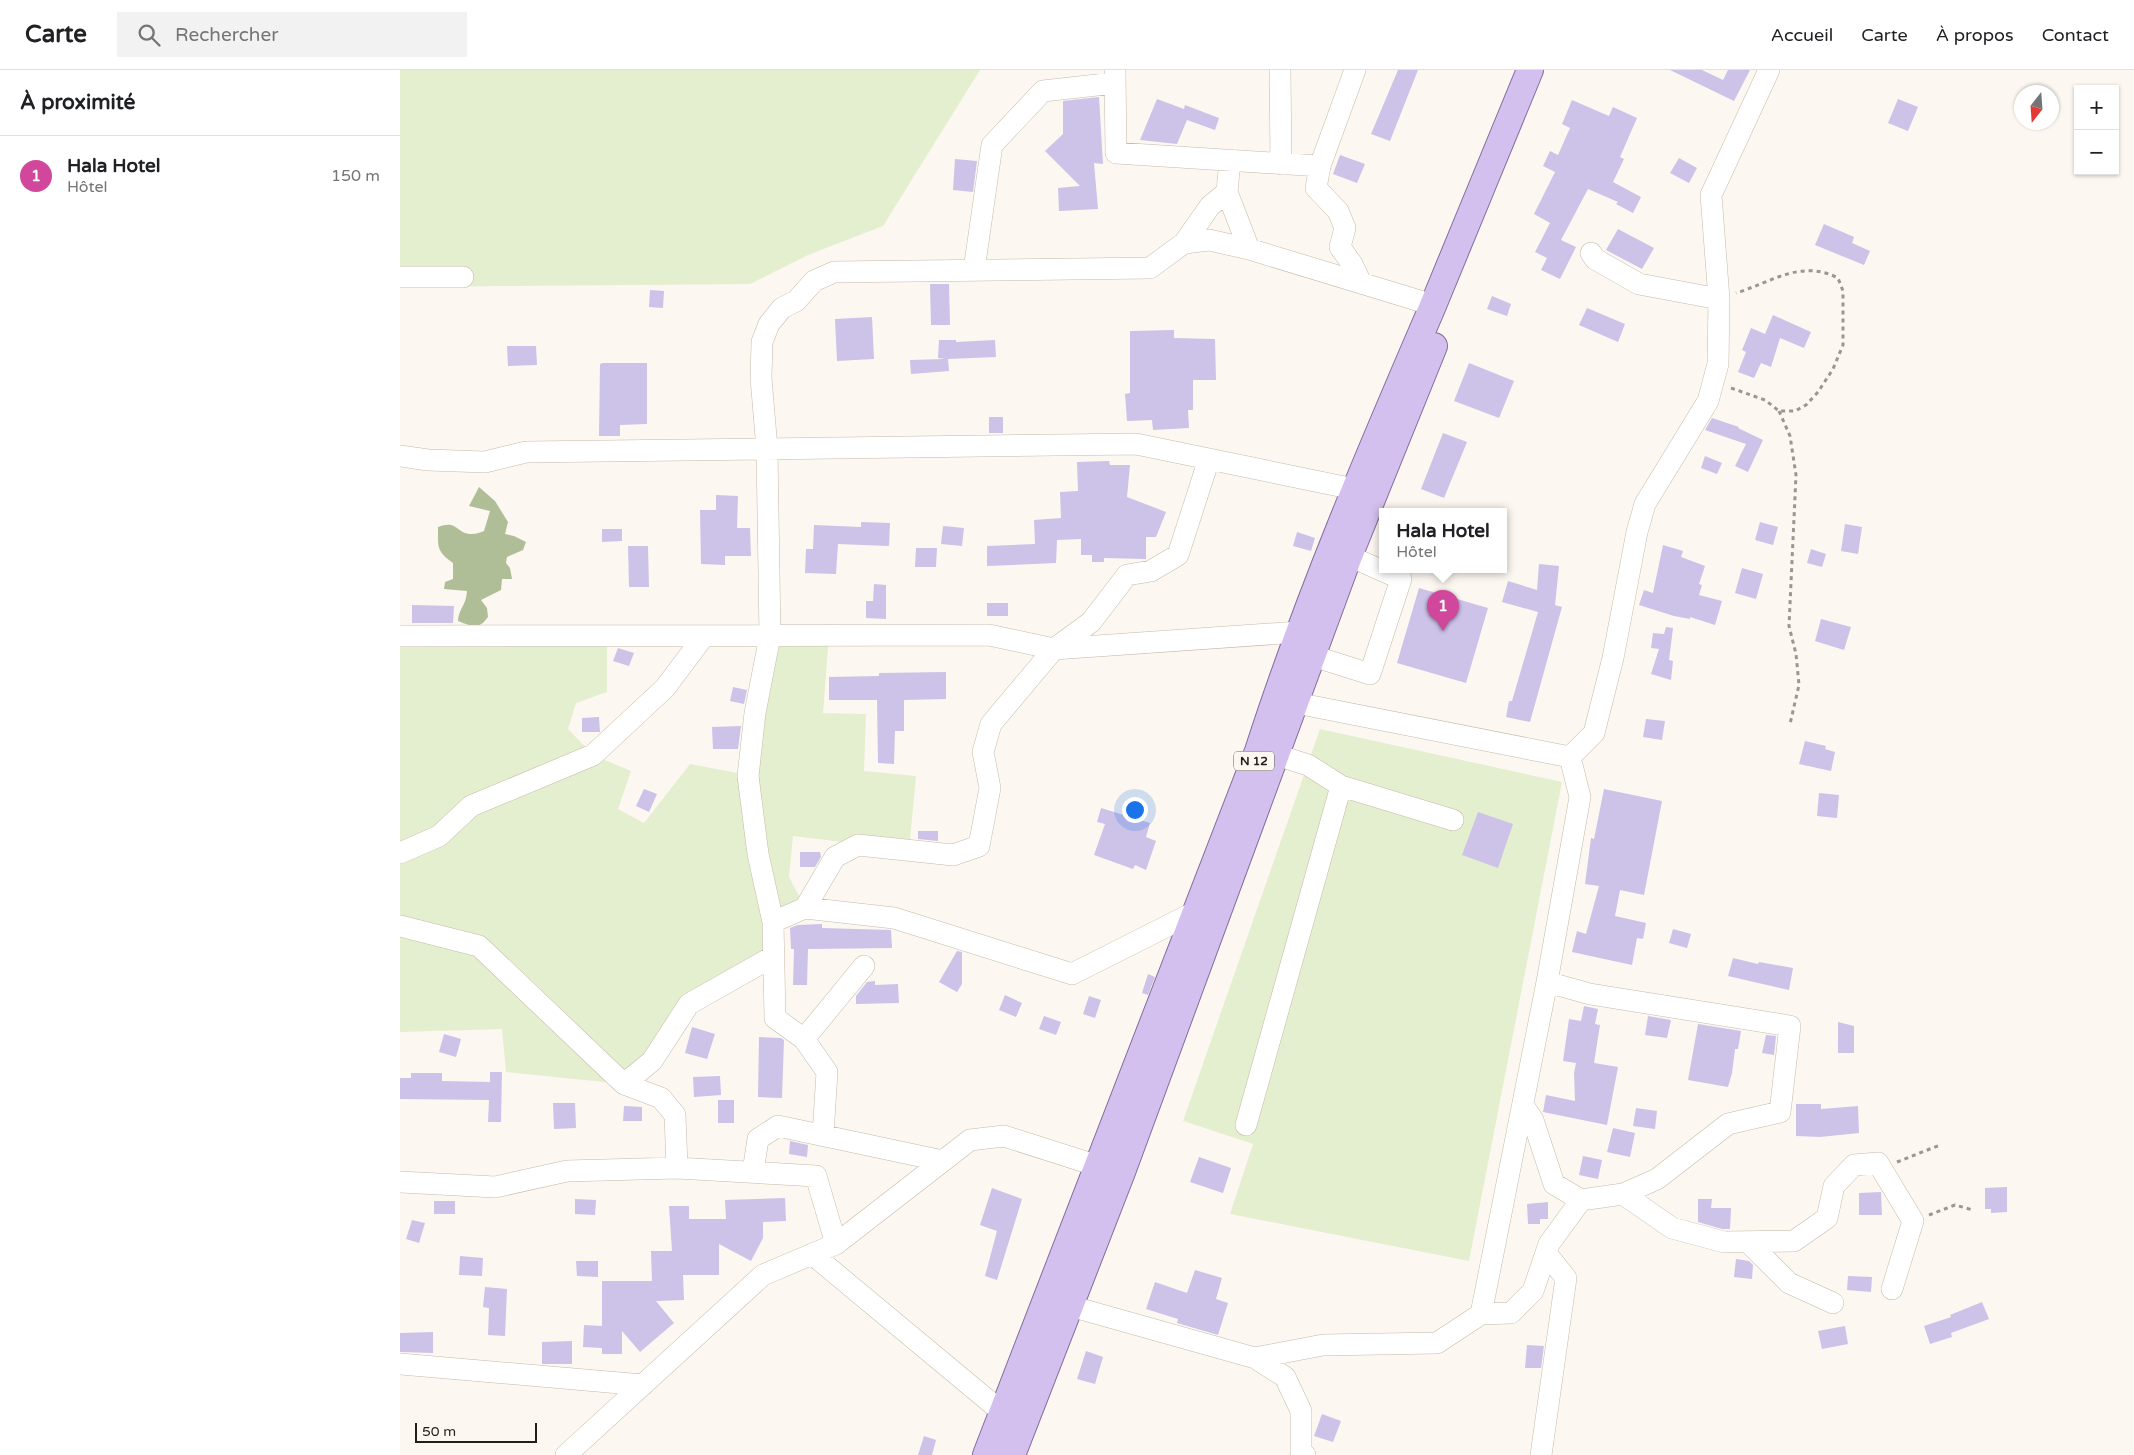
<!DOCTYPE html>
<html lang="fr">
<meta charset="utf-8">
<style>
body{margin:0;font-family:"Varela Round",sans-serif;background:#f2f2f2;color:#202124}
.controls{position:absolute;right:15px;top:15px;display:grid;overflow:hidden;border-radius:0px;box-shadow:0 1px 4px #0004}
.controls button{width:45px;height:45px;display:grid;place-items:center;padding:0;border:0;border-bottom:1px solid #e0e0e0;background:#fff;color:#202124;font:25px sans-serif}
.compass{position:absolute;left:1614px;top:15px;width:45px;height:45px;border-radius:50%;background:#fff;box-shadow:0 1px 4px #0004;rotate:197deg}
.scale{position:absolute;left:15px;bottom:12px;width:122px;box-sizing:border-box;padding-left:5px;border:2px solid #231e18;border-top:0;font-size:14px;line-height:18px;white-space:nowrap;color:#231e18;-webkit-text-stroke:4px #fdf7f1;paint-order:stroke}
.you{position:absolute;left:734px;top:739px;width:18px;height:18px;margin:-12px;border:4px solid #fff;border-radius:50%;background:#1a73e8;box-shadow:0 0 0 8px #1a73e833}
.badge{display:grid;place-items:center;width:32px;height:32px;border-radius:50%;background:#397be9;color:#fff;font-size:16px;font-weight:700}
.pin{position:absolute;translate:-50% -41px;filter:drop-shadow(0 1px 2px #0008)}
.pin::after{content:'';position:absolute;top:26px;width:18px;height:15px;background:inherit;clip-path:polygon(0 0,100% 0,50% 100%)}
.popup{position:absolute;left:979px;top:438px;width:128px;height:65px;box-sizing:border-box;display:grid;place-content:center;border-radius:0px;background:#fff;filter:drop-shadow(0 1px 4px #0005);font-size:16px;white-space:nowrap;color:#757577}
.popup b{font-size:19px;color:#202124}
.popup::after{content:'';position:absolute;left:50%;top:100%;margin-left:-10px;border:10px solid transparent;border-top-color:#fff}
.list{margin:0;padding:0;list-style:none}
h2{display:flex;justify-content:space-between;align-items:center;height:65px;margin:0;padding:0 20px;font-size:21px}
h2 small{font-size:16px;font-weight:400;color:#757577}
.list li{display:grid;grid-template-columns:32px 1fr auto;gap:15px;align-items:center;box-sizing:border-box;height:80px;padding:0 20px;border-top:1px solid #e0e0e0}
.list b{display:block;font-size:19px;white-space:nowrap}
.list p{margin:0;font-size:16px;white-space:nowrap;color:#757577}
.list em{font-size:16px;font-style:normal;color:#757577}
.icon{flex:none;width:28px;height:28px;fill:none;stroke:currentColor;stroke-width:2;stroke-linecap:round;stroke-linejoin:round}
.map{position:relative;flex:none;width:1734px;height:1385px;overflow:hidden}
header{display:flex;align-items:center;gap:30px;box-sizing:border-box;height:70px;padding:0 25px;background:#fff;border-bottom:1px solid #e0e0e0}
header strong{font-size:24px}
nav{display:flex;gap:28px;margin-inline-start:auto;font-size:18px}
.search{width:350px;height:45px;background:#f2f2f2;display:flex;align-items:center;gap:12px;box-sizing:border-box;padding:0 18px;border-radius:0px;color:#757577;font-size:19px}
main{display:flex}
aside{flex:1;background:#fff}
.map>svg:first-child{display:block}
.green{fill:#e3efcf}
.forest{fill:#b0be98}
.building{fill:#cdc2e8}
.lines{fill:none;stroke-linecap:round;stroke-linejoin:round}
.minor-casing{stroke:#c6baa9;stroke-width:22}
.major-casing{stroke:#846c9d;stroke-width:28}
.path{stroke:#9b9690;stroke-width:3;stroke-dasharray:4 4;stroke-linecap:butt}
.minor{stroke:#fff;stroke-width:21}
.major{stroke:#d4c0ef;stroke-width:26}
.labels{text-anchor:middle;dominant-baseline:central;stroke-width:4;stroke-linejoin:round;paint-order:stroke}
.shield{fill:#fdf7f1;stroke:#645f59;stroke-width:1}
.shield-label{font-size:12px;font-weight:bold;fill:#231e18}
</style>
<header>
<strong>Carte</strong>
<div class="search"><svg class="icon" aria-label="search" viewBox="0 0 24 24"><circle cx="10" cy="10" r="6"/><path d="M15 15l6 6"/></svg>Rechercher</div>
<nav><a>Accueil</a><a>Carte</a><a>À propos</a><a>Contact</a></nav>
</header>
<main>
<aside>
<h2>À proximité<small></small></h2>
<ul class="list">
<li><span class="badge" style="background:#d1479c">1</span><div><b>Hala Hotel</b><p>Hôtel</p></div><em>150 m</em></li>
</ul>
</aside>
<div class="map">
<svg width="1734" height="1385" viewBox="0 0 1734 1385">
<rect width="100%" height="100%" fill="#fdf7f1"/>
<path class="green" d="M0,0H580L483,156L408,185L350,214L0,217Z
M429,565L423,643L466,644L464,701L516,706L509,780L393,766L389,807L405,838L373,852L374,886L289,934L224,1014L106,1002L102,959L0,962V566H207V622L176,633L168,659L193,685L231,701L218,739L244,753L290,694L348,705L370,566Z
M920,659L1162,712L1069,1191L830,1144L853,1074L783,1051Z"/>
<path class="forest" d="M79,417L95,431L108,452L105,464L114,466L126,472L123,480L107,487L106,493L110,498L112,509H102L101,520L81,530L87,538L88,547C78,561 72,556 58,551C59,538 66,536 67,521L44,519L45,512L53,509V493C36,481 38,477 38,457C58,449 56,464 72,464C76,464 81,462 84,461L90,441L69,436Z"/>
<path class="building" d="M998,0H1018L990,71L971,64Z
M1270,0H1302L1323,10L1328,0H1350L1334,31Z
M699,27L703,94L694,93L698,139L659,141L658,118L680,116L645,81L663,64V31Z
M757,29L784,39L785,35L819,48L815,60L787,50L777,74L740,70Z
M1498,29L1518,37L1508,61L1488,53Z
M1172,30L1209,46L1213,37L1237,48L1220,87L1224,89L1213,112L1241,127L1233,143L1216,134L1218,132L1188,119L1161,170L1176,177L1160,209L1141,200L1147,188L1135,182L1150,153L1134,144L1155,102L1143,96L1150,81L1158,85L1170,58L1162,54Z
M940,85L965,94L957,113L933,104Z
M1279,88L1297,98L1289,113L1270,103Z
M555,89L577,91L573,122L553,120Z
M1424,154L1454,167L1452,173L1470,181L1464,195L1415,175Z
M1218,159L1254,178L1242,199L1206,180Z
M530,214H549L550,255H531Z
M250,220L264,221L263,238L249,237Z
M1092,226L1111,234L1107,246L1087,239Z
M1187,238L1225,254L1218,272L1179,255Z
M1373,245L1411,262L1404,278L1380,268L1371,297L1361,293L1354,308L1338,302L1346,282L1342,280L1351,258L1365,264Z
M472,247L474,289L437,291L435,249Z
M774,260V268L815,269L816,310H793V340H788L789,358L753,360L752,350L727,351L725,324L730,323V261Z
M539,270H556V272L595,270L596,287L548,289L549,301L511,304L510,290L545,289L538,288Z
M107,276H136L137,295L108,296Z
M203,293H247V354L220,355V366H199L200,294Z
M1069,293L1114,311L1099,348L1054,331Z
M589,347H603V363H589Z
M1312,348L1339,357L1338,358L1363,370L1348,402L1335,396L1346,374L1305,360Z
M1043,363L1067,372L1044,428L1021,419Z
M1305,386L1322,393L1317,404L1301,398Z
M709,391L710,395H730L727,427L766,442L756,467H746V489L704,488V492H692V485H681V469L657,470L656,493L587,496V476L635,474L634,450L661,448L660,422L678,421L677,392Z
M316,425L338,426L337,458H350L351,486H325V495L301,494L300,440H316Z
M461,452L490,453L489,476L438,474L436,504L405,503L406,479H413L414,455L461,457Z
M1360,452L1378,457L1373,475L1355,470Z
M1445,454L1462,457L1458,484L1441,481Z
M543,456L564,458L562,476L541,474Z
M202,459H222V471L202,472Z
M897,462L915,468L911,481L893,476Z
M1263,475L1283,481L1281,487L1305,496L1299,514L1302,515L1299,525L1322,531L1315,555L1290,547V549L1274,546L1239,535L1244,520L1253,523Z
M228,476H248L249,517H229Z
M516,478H537L536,497H515Z
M1411,479L1426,484L1422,497L1407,493Z
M1139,494L1159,496L1155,535L1162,537L1130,652L1106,647L1109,631H1112L1138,542L1102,532L1108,511L1137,520Z
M1342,498L1363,504L1356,529L1335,523Z
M474,514L486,515V549L466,548V531H473Z
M1019,518L1088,538L1066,613L997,593Z
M587,533H608V546H587Z
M12,535L54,536L53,553H12Z
M1421,549L1451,557L1444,580L1415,571Z
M1266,557L1273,558L1269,590L1273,591L1271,610L1251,604L1259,579L1251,578L1253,563L1264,564Z
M218,578L234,583L229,596L213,591Z
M546,602V629L504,630V661H495L494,694L478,693L477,630H429V607L479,606V603Z
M333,617L347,620L344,634L330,631Z
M199,647L200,662H182V648Z
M1246,649L1265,651L1262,670L1243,667Z
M341,656L338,679H313L312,657Z
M1405,671L1426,676L1425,679L1435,682L1431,701L1399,694Z
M244,719L257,724L249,742L236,736Z
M1204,719L1262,731L1244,825L1220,820L1215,846L1246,853L1243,869L1237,868L1232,895L1172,882L1177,861L1186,864L1199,816L1185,814L1191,768L1194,769Z
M1419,723L1439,725L1437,748L1417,746Z
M701,738L750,753L746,767L756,771L746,800L735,795L733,799L694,785L705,754L697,752Z
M1078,742L1113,754L1098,798L1062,785Z
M518,761H538V771L518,769Z
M400,782H420L421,787L415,797H400Z
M422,854V858L491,860L492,878L408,879L407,915H393L394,879H391L390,858L398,855Z
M1273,859L1291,864L1287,878L1269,873Z
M557,881L562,882V914L557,922L539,912Z
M1333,888L1358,894L1359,892L1393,898L1389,920L1328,906Z
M748,904L755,907L748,925L742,923Z
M475,911V915L498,914L499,933L456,934V926L467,912Z
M605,925L622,933L616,947L599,940Z
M689,926L701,930L695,948L683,944Z
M1184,936L1198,939L1195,954L1200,955L1194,993L1218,997L1207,1055L1143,1042L1146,1025L1175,1031L1174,1003L1176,993L1163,991L1169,949L1181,951Z
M644,946L661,952L656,965L639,959Z
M1248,946L1271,950L1267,968L1245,965Z
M1438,952L1454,956V983H1438Z
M1298,954L1341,961L1338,979H1335L1332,1003L1328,1017L1288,1010Z
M292,957L315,964L307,989L285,983Z
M44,964L61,969L56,987L39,982Z
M1366,965L1376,966L1374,985L1362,983Z
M359,967L381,968L384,970L382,1028L358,1027Z
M90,1002H102L101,1052H88L89,1030L0,1029V1008H11V1003H42V1011L90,1012Z
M320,1006L321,1025L294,1027L293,1007Z
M318,1030H334V1053H318Z
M153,1033H175L176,1058L154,1059Z
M1396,1034H1421V1039L1458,1036L1459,1063L1420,1067L1396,1066Z
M224,1036L242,1037V1051H223Z
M1236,1038L1257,1041L1255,1059L1233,1056Z
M1213,1058L1235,1063L1230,1087L1207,1082Z
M390,1071L408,1075L407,1087L389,1084Z
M1183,1086L1202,1090L1198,1109L1179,1105Z
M799,1087L831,1098L823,1123L790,1112Z
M1607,1117V1142L1591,1143V1139H1585V1118Z
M592,1118L622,1129L597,1210L585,1206L597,1161L580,1155Z
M1481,1122L1482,1145H1459V1123Z
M385,1128L386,1151L363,1152V1168L351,1191L319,1174V1205H283L284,1230L256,1231L274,1253L240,1282L222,1261V1284H202V1278L183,1277L184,1255L202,1256V1211H252L251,1181H272L269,1136H289V1149H326L325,1130Z
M175,1129L196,1130L195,1145L175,1144Z
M1298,1129H1312L1311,1138H1331L1330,1159H1322L1298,1152Z
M34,1131H55V1144H34Z
M1148,1132V1149H1140V1154H1128L1127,1134Z
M12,1150L25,1153L19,1173L6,1169Z
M60,1186L83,1188L82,1206L59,1205Z
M1336,1189L1349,1191L1353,1195L1352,1209L1334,1207Z
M176,1191H198V1207L177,1206Z
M795,1200L822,1208L816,1229L828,1233L818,1265L777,1253L778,1249L746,1239L755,1212L787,1223Z
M1448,1206L1472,1207L1471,1222L1447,1220Z
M85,1217L107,1219L105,1266L88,1265L89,1238L83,1237Z
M1582,1232L1589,1249L1551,1263L1552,1267L1530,1274L1524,1256L1551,1247L1550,1245Z
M1445,1256L1448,1274L1422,1279L1418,1261Z
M33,1262V1283L0,1282V1263Z
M172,1271V1294H142V1272Z
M1127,1275L1144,1276L1141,1298H1125Z
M686,1281L703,1287L695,1314L677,1309Z
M922,1344L941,1351L933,1372L914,1366Z
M524,1366L536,1370L532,1385H518Z"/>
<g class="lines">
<g class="minor-casing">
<path id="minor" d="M715,0L716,83L920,96
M880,0L881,94
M955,0L920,96L916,118L938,141L945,158L940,177L952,194L961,213
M830,90L827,122L849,179
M784,173L810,136L827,122
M1191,183L1195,189L1239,214L1319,229
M574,200L592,75L643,21L715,13
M0,207H63
M0,386L28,390L85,392L126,382L736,374L954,419
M0,566L589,565L654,579L913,561
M913,586L970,604L1001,509L949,486
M896,633L1170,687
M877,685L908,695L941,716L1053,750
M0,783L39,766L71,736L193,685L265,618L304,566
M405,838L435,787L458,775L553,785L579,776L590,718L583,682L591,654L654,579L691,552L727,505L751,501L778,485L809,389
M373,852L405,838L494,848L672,904L795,842
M0,856L79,876L224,1014L261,1028L275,1045L277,1098L416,1106L436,1174
M1147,912L1190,924L1390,956L1380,1042L1328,1054L1257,1109L1223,1124
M404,969L464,896
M224,1014L252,991L289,934L374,886
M1123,1035L1133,1050L1154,1114L1181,1130
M846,1055L941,716
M423,1065L427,1002L404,969L375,948L373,852L358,784L348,706L355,643L370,566L367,379L361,308L362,272L369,254L382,238L396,231L414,211L434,202L750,198L784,173L809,170L849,179L1033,235
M353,1102L358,1069L378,1056L543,1091
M0,1112L95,1117L167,1101L277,1098
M1348,1172L1389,1213L1433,1233
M412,1184L602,1342
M670,1236L855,1288L923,1275L1037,1273L1081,1244L1147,912L1180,727L1170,687L1194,663L1213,588L1237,462L1245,434L1308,331L1318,294L1319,229L1311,125L1369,0
M1081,1244L1111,1243L1133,1221L1149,1174L1181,1130L1223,1124L1272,1158L1324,1172L1394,1171L1427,1148L1434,1116L1454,1095L1478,1093L1513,1151L1492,1219
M855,1288L885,1307L901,1341V1382L905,1385
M0,1294L243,1315
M166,1385L363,1205L436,1174L570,1070L604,1066L698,1096
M1141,1385L1166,1208L1146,1183"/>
</g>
<g class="major-casing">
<path id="major" d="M586,1385L858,681C907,529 969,384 1032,238C1065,159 1097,79 1130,0
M612,1385L722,1102L949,486L1034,276"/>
</g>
<path class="path" d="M1331,318L1365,330L1379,341H1395L1406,335L1418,322L1433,299L1443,275V221L1438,208C1401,189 1372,212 1336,223
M1379,341L1390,366L1396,405L1389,556L1396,584L1399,615L1390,654
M1497,1092L1540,1075
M1529,1145L1555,1135L1573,1140"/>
<use href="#minor" class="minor"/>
<use href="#major" class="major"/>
</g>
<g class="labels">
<rect class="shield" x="834" y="681.5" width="40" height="19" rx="4"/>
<g class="shield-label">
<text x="854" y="691">N 12</text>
</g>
</g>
</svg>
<div class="controls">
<button>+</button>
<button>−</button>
</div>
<svg class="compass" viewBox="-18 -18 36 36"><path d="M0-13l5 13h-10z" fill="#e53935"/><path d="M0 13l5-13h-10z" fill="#757577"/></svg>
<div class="scale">50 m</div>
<div class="you"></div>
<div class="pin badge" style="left:1043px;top:561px;background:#d1479c">1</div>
<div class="popup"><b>Hala Hotel</b>Hôtel</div>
</div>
</main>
